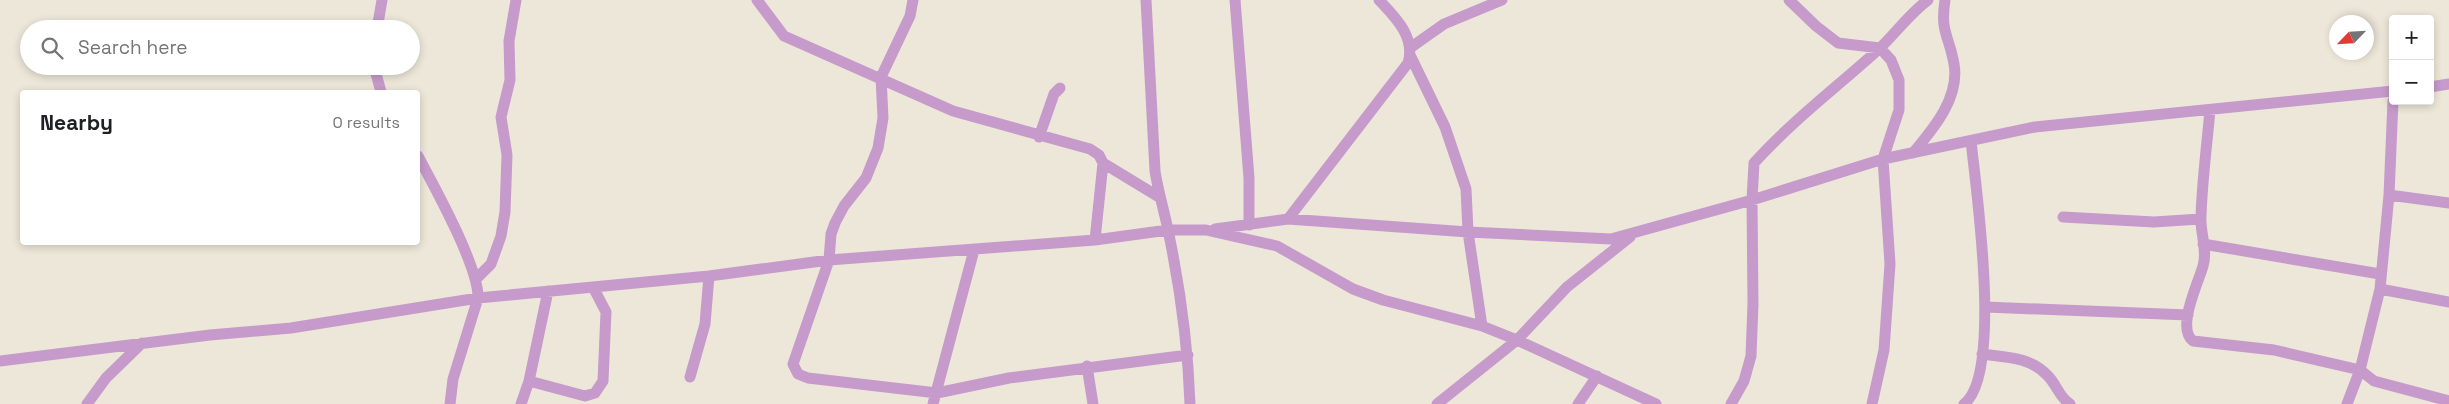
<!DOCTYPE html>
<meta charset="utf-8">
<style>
body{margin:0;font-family:"Space Grotesk",sans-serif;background:#f2f2f2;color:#202124}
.controls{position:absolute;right:15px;top:15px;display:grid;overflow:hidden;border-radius:5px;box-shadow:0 2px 8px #0003}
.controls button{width:45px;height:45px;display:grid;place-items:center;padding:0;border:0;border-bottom:1px solid #e0e0e0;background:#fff;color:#202124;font:25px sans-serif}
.compass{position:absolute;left:2329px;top:15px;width:45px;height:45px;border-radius:50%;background:#fff;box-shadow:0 2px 8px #0003;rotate:245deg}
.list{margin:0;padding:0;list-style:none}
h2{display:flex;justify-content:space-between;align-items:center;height:65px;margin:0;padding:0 20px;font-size:21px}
h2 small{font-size:16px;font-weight:400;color:#757577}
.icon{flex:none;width:28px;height:28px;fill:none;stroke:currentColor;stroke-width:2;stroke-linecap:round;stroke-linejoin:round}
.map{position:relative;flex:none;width:2449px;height:404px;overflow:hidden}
.search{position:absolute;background:#fff;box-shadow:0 2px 8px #0003;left:20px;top:20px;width:400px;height:55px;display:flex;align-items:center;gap:12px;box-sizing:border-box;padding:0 18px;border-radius:28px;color:#757577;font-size:19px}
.panel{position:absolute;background:#fff;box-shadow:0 2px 8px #0003;left:20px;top:90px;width:400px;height:155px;border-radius:5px}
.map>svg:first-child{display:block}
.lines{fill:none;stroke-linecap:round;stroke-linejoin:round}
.minor{stroke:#c69bcb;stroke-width:11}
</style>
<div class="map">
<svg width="2449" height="404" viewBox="0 0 2449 404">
<rect width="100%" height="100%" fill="#ede7d9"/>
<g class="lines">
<path class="minor" d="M757,0L784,36L953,111L1090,149L1099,155L1103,163L1159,197
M913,0L910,16L881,77L883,118L878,148L866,178L844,206L835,223L831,234L829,260L793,364L798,374L808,378L937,393L1009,378L1188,355
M1146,0L1155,171C1158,191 1164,210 1168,230C1180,287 1188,346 1190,404
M1235,0L1249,178V225
M1789,0L1816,26L1838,43L1880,48L1891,60L1899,80V110L1883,159L1890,264L1884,350L1872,404
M377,29L382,0
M1410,48L1444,24L1502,0
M1410,55L1445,127L1466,189L1468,232L1482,326
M374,66L381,92
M2430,87L2449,84
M2210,110C2207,145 2202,181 2201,217C2200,233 2208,250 2203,266C2198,284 2176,328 2193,341L2274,350L2360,370L2374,381L2449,401
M1039,137L1054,94L1060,88
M1913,153C1933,129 1960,98 1954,64C1949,35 1940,33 1945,0
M418,156C434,186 479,267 478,298L453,379L450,404
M2389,195L2449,203
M2063,217L2154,222L2200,219
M1288,219L1408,63C1416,37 1395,17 1379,0
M1215,229L1288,219L1468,232L1611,239L1752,200L1883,159L2035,127L2393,91
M1095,240L1103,163
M2203,244L2380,274
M476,279L491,264L501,236L505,212L507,155L501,117L510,80L509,41L516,0
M2380,289L2449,302
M1985,307L2188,315
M1982,354C2005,357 2031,357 2048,376C2057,385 2059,397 2070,404
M0,361L210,335L291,328L478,298L709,276L829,260L1095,240L1168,230H1206L1277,246L1353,289L1383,300L1482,326L1517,340L1656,404
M1087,366L1093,404
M690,377L705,324L709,276
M529,381L585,396L595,393L603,381L606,312L593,287
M87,404L106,378L142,343
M521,404L529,381L548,291
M933,404L974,250
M1437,404L1517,340L1567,287L1630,237
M1578,404L1597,376
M1731,404L1744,381L1751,356L1753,304L1752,200L1754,163C1793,120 1837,87 1879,49C1896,33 1909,14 1928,0
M1964,404C2003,374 1976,189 1971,141
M2347,404L2360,370L2380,289L2389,195L2393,101"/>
</g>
</svg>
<div class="controls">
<button>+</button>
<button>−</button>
</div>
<svg class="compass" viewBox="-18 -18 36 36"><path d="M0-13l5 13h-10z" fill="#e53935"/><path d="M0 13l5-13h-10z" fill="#757577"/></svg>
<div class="search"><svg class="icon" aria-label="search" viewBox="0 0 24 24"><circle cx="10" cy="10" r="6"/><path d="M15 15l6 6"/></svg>Search here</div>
<section class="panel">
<h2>Nearby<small>0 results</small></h2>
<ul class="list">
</ul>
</section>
</div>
